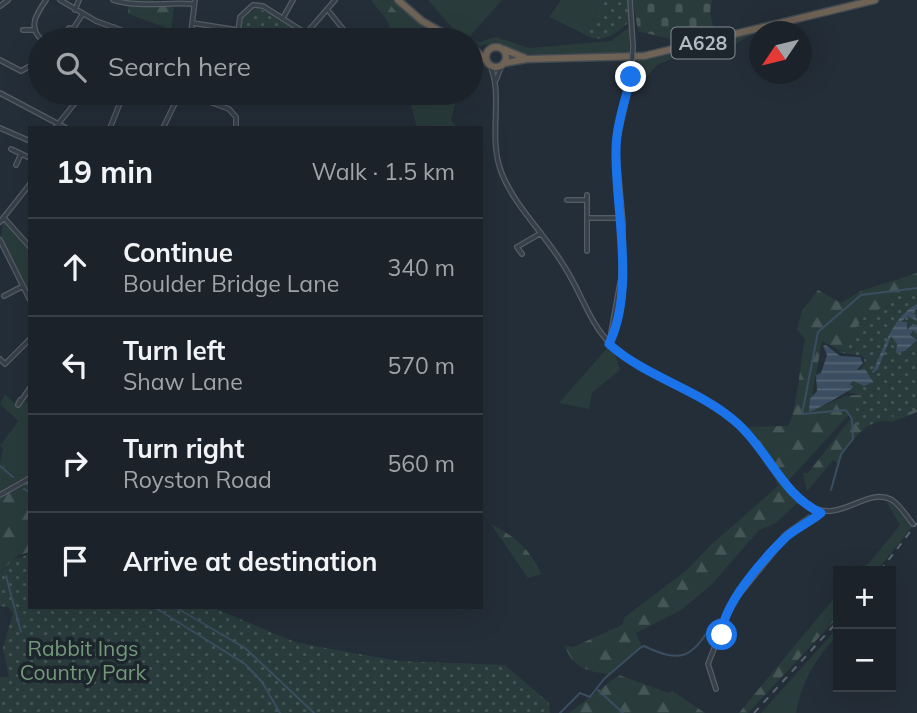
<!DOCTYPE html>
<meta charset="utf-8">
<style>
body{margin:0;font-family:Mulish,sans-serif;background:#242a32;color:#f1f3f6}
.controls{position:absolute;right:21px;bottom:21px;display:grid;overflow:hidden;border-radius:0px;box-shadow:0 7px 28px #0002}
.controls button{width:63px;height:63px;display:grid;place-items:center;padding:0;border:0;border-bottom:2px solid #393f47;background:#1b222a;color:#f1f3f6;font:35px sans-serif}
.compass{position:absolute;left:749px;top:21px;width:63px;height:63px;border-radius:50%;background:#1b222a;box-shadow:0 7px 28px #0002;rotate:235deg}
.stop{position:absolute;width:21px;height:21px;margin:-16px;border:5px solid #1a73e8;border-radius:50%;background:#fff}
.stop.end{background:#1a73e8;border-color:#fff;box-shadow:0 2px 7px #0008}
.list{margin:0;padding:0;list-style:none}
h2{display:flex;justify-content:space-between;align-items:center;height:91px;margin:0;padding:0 28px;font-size:30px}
h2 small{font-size:23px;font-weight:400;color:#a0a4a8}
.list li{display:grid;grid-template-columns:46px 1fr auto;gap:21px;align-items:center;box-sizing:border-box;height:98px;padding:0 28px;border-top:2px solid #393f47}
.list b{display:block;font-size:26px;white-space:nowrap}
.list p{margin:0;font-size:23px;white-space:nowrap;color:#a0a4a8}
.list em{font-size:23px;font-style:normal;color:#a0a4a8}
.icon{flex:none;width:38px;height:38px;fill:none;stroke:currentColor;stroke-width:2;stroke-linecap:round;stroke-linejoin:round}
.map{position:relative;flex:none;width:917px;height:713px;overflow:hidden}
.search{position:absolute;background:#1b222a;box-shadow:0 7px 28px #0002;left:28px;top:28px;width:455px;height:77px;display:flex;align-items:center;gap:18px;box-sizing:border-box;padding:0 24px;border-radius:38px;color:#a0a4a8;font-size:26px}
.panel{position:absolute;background:#1b222a;box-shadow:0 7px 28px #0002;left:28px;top:126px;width:455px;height:483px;border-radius:0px}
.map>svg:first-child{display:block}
.grass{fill:#293c3b}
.forest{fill:url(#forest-firs)}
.cemetery{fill:url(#cemetery-stones)}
.park{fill:url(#park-dots)}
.water{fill:url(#water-rules)}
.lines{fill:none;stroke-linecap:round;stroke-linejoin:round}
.stream{stroke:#3b4d60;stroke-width:2}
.minor-casing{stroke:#555d66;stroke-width:6}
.highway-casing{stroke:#424a53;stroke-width:9}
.minor{stroke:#373f49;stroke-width:3.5}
.highway{stroke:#6e6355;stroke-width:6}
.rail{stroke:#5a646f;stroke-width:2;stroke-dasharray:7 7;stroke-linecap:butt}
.minor-bridge-casing{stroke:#555d66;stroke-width:6;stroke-linecap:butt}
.minor-bridge{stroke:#373f49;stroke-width:3.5}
.route{stroke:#1a73e8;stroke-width:9}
.labels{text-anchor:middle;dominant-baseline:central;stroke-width:7;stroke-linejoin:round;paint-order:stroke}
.shield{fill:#1d252d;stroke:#858d97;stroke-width:2}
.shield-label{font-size:19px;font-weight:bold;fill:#b2bac5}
.park-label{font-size:21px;fill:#73987a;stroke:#1d252d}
</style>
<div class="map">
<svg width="917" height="713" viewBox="0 0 917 713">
<defs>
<pattern id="forest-firs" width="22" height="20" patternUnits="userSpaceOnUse" patternTransform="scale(1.75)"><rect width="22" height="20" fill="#293c3b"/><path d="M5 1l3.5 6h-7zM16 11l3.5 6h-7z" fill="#465656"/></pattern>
<pattern id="cemetery-stones" width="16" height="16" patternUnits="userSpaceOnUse" patternTransform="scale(1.75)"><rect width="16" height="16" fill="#293c3b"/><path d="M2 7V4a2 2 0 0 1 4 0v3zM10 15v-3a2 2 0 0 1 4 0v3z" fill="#465656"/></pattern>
<pattern id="park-dots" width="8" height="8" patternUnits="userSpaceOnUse" patternTransform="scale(1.75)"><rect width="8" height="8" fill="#293c3b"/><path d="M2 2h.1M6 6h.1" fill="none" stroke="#465656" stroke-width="1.8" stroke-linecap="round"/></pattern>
<pattern id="water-rules" width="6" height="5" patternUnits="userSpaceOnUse" patternTransform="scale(1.75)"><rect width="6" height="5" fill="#3b4d60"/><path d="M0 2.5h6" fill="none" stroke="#556575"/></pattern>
</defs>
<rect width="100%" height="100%" fill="#242e38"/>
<path class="grass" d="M386,0H395L411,15L449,40H404L398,14Z
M428,0H502L470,36L453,29Z
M561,0H595L603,6L584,34L549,17Z
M629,27V53L525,54L496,42L480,46L476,43L496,37L529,48L611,41Z
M754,33L729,48L680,55L657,65L639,86L631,88L638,60Z
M408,93H451L448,97L456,102L451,120L457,128H417Z
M4,218L30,247V300L0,240Z
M607,348L615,354L620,370L592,393L589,409L559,403Z
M5,394L14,403L20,396L30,405V475L15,476L0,463L3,448L0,446L18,421L0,404Z
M887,503H891L912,527L877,571H859L870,562L900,525Z
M838,627V634C816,659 802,680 796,713H761Z"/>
<path class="forest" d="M129,0H152L174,8L171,29L128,14Z
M371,0H386L398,14L404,40H385L392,35L387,20Z
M917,273V293L892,297L884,307L863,318L841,351L822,341L810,407C834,408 839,391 866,396L788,481L745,427L788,426C796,417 801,357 805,339L797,329L802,311L818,290L841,303L861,291Z
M917,409V412L892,422C869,415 845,445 839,465L833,460L807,491L803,473H808L852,417L860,430L888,416L895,417Z
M0,463L15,476L30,475V552L19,555L0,572Z
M769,463L781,482L799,501L776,523L759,530L711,585L681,610L636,633L642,647L609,674C585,671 574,668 564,645L573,647L622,625L625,617L687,570L710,546L778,486Z
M491,524C514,536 531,550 541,574L528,578Z
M838,586V617L748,713H739L836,596L833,590Z
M619,675L669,693L672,691L705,713H569Z"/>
<path class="cemetery" d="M633,0H712L710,13L715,35L676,44L674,40L638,31Z"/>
<path class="park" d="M595,0H627L629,22C615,34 602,45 584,34L603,6Z
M257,8L279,17L303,36L301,40H240L243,18Z
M917,293V409L895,417L888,416L860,430L850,413L865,396L848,392L855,387L849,383L865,363L863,356L836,352L841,351L863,318L884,307L892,297Z
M30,554V607H211L295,642L325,648L398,661L505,665L549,703L550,713H0V677H9L3,648L13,613L8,607L0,606V573L13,560Z"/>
<path class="water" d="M917,304V309L911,312L915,314L917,321L907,316L901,322H907V330L911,326L917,325V334L913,330L910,335L917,340L905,351L896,353L897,344L891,336L878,369L872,373C885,347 891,318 917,304Z
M826,345L840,356L860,357L863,363L857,370L865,369L873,382L864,386L853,381L850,384L854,387C848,392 816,410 809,412L810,399L817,391L816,375L821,373L827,355L823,346Z"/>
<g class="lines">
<path class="stream" d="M0,466L13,477
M24,489L30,492
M831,490L841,454L853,439L852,419L846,410L802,414L818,332L861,295L917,288
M763,556L785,532L809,515
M6,576L21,632
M154,607L245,664L262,682L280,713
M175,607L245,648L314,713
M714,622L719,619
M598,690L623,713
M560,713L580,693L590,697L604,679L640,648L644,646C680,663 691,659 711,626"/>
<g class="minor-casing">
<path id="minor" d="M60,0L96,21L148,40
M113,0C140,8 166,2 194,4
M630,0L633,46
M0,6L8,0
M327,9L347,34L364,38
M75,10L79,0
M284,16L293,0
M193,23L237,30
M69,28L73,29L82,15
M23,30H34
M42,40C27,27 37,13 46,0
M109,40L114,27
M190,40L195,0
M237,40L240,17L253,5L263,6L307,34
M305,40L310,29L335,0
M0,60L21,71L32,65
M490,65C504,97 487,137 502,174C516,208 545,234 564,266C586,300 590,331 625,357C659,382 702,392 735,420C762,444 775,478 803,501C838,530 864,485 892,500C900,505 907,517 913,524
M496,80L502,65
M0,93L66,128
M70,93L78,99
M186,93L229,109L236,117V128
M270,99L273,93
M0,128L30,141
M55,128L83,93
M110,128L124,93
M163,128L180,93
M11,149L30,158
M16,165L21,154
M587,195V251
M567,200H587
M4,218L30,247
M587,218H622
M0,222L30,184
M0,240L30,300
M522,254L517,247L541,233
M4,296L23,286
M609,344L621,278L623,224L616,146L631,77
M0,359L5,364L30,339
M20,400L18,405L30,388
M0,495L30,478
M716,689L708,664L732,603L786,537L821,513"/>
</g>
<g class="highway-casing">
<path id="highway" d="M398,0L422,21L456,40
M486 57a10 10 0 1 1 20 0a10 10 0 1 1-20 0Z
M471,47L486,60
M503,49L525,58
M505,63L527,59L644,56L875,0"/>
</g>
<use href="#minor" class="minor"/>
<use href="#highway" class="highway"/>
<path class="rail" d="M880,571L917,523
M754,713L838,621"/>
<g class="minor-bridge-casing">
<path id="minor-bridge" d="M631,77L633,46"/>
</g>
<use href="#minor-bridge" class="minor-bridge"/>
</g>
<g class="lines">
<path class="route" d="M631,77C625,101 616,126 616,151C615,209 636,288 609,344C647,378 699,389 737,423C768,450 782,495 821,513C810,522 796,528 786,537C765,557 721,606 722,635"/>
</g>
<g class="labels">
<rect class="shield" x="671.5" y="27.5" width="63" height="31" rx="5"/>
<g class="shield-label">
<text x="703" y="43">A628</text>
</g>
<g class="park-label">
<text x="83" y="648">Rabbit Ings<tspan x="83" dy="24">Country Park</tspan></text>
</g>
</g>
</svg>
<div class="controls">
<button>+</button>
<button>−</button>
</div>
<svg class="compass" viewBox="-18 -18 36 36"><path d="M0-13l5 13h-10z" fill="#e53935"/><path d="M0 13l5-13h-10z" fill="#a0a4a8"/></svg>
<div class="stop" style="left:722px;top:635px"></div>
<div class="stop end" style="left:631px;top:77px"></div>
<div class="search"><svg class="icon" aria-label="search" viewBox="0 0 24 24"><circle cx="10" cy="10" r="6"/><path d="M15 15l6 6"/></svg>Search here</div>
<section class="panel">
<h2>19 min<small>Walk · 1.5 km</small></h2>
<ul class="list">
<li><svg class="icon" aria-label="ahead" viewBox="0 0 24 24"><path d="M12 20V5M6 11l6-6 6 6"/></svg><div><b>Continue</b><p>Boulder Bridge Lane</p></div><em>340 m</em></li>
<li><svg class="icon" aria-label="left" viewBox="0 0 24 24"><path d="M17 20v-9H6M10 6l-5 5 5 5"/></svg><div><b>Turn left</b><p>Shaw Lane</p></div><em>570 m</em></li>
<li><svg class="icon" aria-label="right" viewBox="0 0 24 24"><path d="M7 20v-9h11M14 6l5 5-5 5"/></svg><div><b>Turn right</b><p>Royston Road</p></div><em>560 m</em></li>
<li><svg class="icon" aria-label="arrive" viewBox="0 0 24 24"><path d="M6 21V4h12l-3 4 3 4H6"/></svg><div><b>Arrive at destination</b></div></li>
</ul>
</section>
</div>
